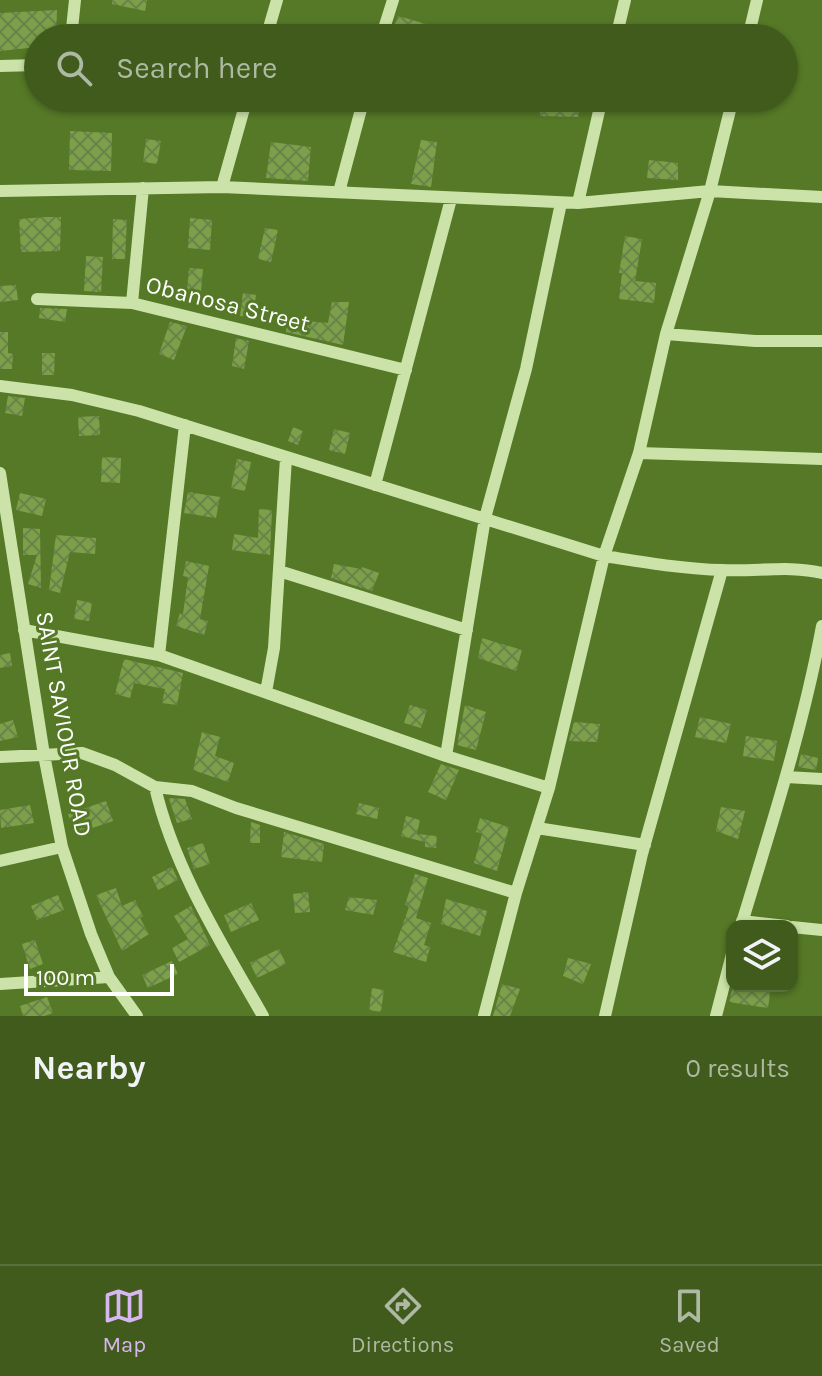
<!DOCTYPE html>
<style>
body{margin:0;font-family:Karla,sans-serif;background:#476125;color:#f1f3f6}
.controls{position:absolute;right:24px;bottom:24px;display:grid;overflow:hidden;border-radius:16px;box-shadow:0 2px 6px #0004}
.controls button{width:72px;height:72px;display:grid;place-items:center;padding:0;border:0;border-bottom:2px solid #59703b;background:#405b1c;color:#f1f3f6;font:40px sans-serif}
.scale{position:absolute;left:24px;bottom:20px;width:150px;box-sizing:border-box;padding-left:8px;border:4px solid #fff;border-top:0;font-size:22px;line-height:28px;white-space:nowrap;color:#fff;-webkit-text-stroke:6px #557926;paint-order:stroke}
.list{margin:0;padding:0;list-style:none}
h2{display:flex;justify-content:space-between;align-items:center;height:104px;margin:0;padding:0 32px;font-size:34px}
h2 small{font-size:26px;font-weight:400;color:#aeb9a3}
.icon{flex:none;width:44px;height:44px;fill:none;stroke:currentColor;stroke-width:2;stroke-linecap:round;stroke-linejoin:round}
.map{position:relative;flex:none;width:822px;height:1016px;overflow:hidden}
.search{position:absolute;background:#405b1c;box-shadow:0 2px 6px #0004;left:24px;right:24px;top:24px;height:88px;display:flex;align-items:center;gap:20px;box-sizing:border-box;padding:0 28px;border-radius:44px;color:#aeb9a3;font-size:30px}
.sheet{height:248px;background:#405b1c}
nav{display:flex;justify-content:space-around;align-items:center;box-sizing:border-box;height:112px;border-top:2px solid #59703b;background:#405b1c;font-size:22px;color:#aeb9a3}
nav a{display:grid;justify-items:center;gap:4px}
nav .on{color:#d7b7f2}
.map>svg:first-child{display:block}
.building{fill:url(#building-cross-hatch)}
.lines{fill:none;stroke-linecap:round;stroke-linejoin:round}
.minor{stroke:#cbe3a8;stroke-width:12}
.labels{text-anchor:middle;dominant-baseline:central;stroke-width:6;stroke-linejoin:round;paint-order:stroke}
.street-label{font-size:24px;fill:#fff;stroke:#557926}
</style>
<div class="map">
<svg width="822" height="1016" viewBox="0 0 822 1016">
<defs>
<pattern id="building-cross-hatch" width="8" height="8" patternUnits="userSpaceOnUse" patternTransform="scale(2)"><rect width="8" height="8" fill="#7ca04a"/><path d="M0 0l8 8M0 8l8-8" fill="none" stroke="#6b834b"/></pattern>
</defs>
<rect width="100%" height="100%" fill="#557926"/>
<path class="building" d="M112,0H147L145,11L112,4Z
M57,10L56,38H38V47L0,51V13Z
M398,16L430,25L426,38H412L392,32Z
M185,98H226L225,110L184,107Z
M542,98H582L578,117L540,116Z
M70,131L112,133L111,171L69,170Z
M146,139L161,141L157,164L143,162Z
M421,140L437,142L431,187L411,184Z
M271,142L311,147L308,181L266,178Z
M649,160L678,163V180L647,178Z
M46,217H61L60,251L21,252L19,219Z
M190,218L212,220L210,250L188,248Z
M113,219L127,220L125,259H112Z
M265,228L278,230L271,262L258,259Z
M625,236L642,239L635,281L656,283L654,303L619,299L622,273H619Z
M86,256L103,257L101,292L84,291Z
M189,268L203,269L200,303L186,302Z
M16,285L18,300L0,302V286Z
M243,293L256,295L253,317L240,316Z
M332,302H349L343,345L286,332L287,319L328,323Z
M40,308L67,309L65,322L39,318Z
M170,322L187,326L174,360L159,354Z
M0,332H8V353L13,354L12,369H0Z
M236,338L249,341L244,369L232,366Z
M42,353H55L54,375H42Z
M8,396L25,398L22,416L5,413Z
M99,416L100,435L79,436L78,417Z
M293,427L303,431L298,445L288,441Z
M334,429L350,433L345,454L329,450Z
M102,457L121,458L120,483L101,482Z
M237,459L251,462L245,491L231,488Z
M188,492L220,497L216,518L184,513Z
M20,493L46,499L42,516L16,510Z
M259,509L272,510L270,555L232,550L234,534L258,538Z
M23,528L40,529L41,588L28,584L37,555H23Z
M56,535L96,538L95,554L70,552L60,593L49,590Z
M186,561L209,566L200,619L208,621L204,635L176,626L180,613L183,614L188,577L183,576Z
M334,564L361,569L362,567L379,573L372,591L331,578Z
M77,600L92,603L89,621L74,619Z
M482,638L522,650L516,671L478,658Z
M10,653L12,666L0,668V655Z
M124,659L183,673L177,705L162,703L165,689L134,683L130,698L115,694Z
M410,705L427,710L421,728L404,723Z
M465,705L486,712L476,750L457,745Z
M700,717L731,724L726,743L695,737Z
M13,720L18,737L0,741V724Z
M574,722L600,724L597,742L569,741Z
M202,732L220,737L215,756L234,763L228,782L193,770Z
M746,736L777,741L774,761L743,756Z
M801,754L818,758L816,770L798,767Z
M441,764L459,770L446,800L428,792Z
M172,798L185,799L192,819L177,823L169,799Z
M106,801L113,821L75,834L68,814Z
M359,803L379,808L377,819L356,814Z
M30,805L34,823L1,828L0,810Z
M721,807L745,811L738,839L716,831Z
M406,816L420,820L417,834L437,836L436,848L425,847V842L401,836Z
M480,818L509,827L497,871L474,863L482,834L476,832Z
M251,822L260,825V843H250Z
M284,832L324,844L322,862L281,857Z
M203,843L210,864L194,869L187,848Z
M172,867L178,880L158,890L152,877Z
M415,874L428,878L416,918L431,923L424,945L430,947L426,962L393,952L409,907L405,905Z
M116,888L122,906L135,900L143,916L140,918L149,934L122,951L96,895Z
M308,892L310,912L295,913L293,894Z
M58,895L64,910L37,920L31,906Z
M349,897L377,900L373,915L345,910Z
M446,899L487,911L480,936L441,924Z
M251,903L259,920L231,932L224,915Z
M191,906L210,945L179,962L172,948L188,939L174,916Z
M35,940L43,964L30,969L22,944Z
M279,949L286,964L257,978L250,963Z
M568,958L591,964L583,984L563,976Z
M172,961L178,974L148,988L142,975Z
M502,984L520,989L510,1016H493Z
M733,986H771L768,1008L729,1002Z
M372,988L384,990L381,1012L369,1010Z
M47,997L53,1013L44,1016H23L20,1006Z"/>
<g class="lines">
<path class="minor" d="M71,38L75,0
M266,38L277,0
M381,38L393,0
M616,38L625,0
M748,38L757,0
M0,66L38,65
M222,187L247,98
M0,191L222,187L578,203L710,191L822,197
M339,192L364,98
M578,203L602,98
M37,299L132,303L406,370
M132,303L143,188
M666,334L755,341H822
M0,386L72,395L139,411L604,556C643,562 683,569 722,570C755,572 790,565 822,573
M639,453L822,459
M0,473L44,755L62,847L91,934L109,977L137,1016
M375,485L451,199
M279,571L467,630
M24,630L159,655L446,756L549,788
M159,655L185,425
M266,692L274,648L286,458
M446,756L485,518L526,369L561,203
M0,757L82,753L115,765L155,787C174,869 222,944 263,1016
M786,777L822,779
M155,787L192,791L236,808L516,893
M537,828L645,845
M0,861L62,847
M742,921L787,926
M741,926C771,827 803,728 822,626
M792,927L822,930
M0,984L109,977
M484,1016L516,893L549,788L604,556L639,453L666,334L710,191L733,98
M605,1016L642,854L722,570
M716,1016L732,954"/>
</g>
<g class="labels">
<g class="street-label">
<text transform="translate(228 304) rotate(14)">Obanosa Street</text>
<text transform="translate(64 724) rotate(80)">SAINT SAVIOUR ROAD</text>
</g>
</g>
</svg>
<div class="controls">
<button><svg class="icon" aria-label="layers" viewBox="0 0 24 24"><path d="M12 4l9 5-9 5-9-5zM3 14l9 5 9-5"/></svg></button>
</div>
<div class="scale">100 m</div>
<div class="search"><svg class="icon" aria-label="search" viewBox="0 0 24 24"><circle cx="10" cy="10" r="6"/><path d="M15 15l6 6"/></svg>Search here</div>
</div>
<section class="sheet">
<h2>Nearby<small>0 results</small></h2>
<ul class="list">
</ul>
</section>
<nav>
<a class="on"><svg class="icon" aria-label="map" viewBox="0 0 24 24"><path d="M3 6l6-2 6 2 6-2v14l-6 2-6-2-6 2zM9 4v14M15 6v14"/></svg>Map</a>
<a><svg class="icon" aria-label="directions" viewBox="0 0 24 24"><path d="M12 3l9 9-9 9-9-9zM9 14v-3h6M13 9l2 2-2 2"/></svg>Directions</a>
<a><svg class="icon" aria-label="saved" viewBox="0 0 24 24"><path d="M7 4h10v16l-5-4-5 4z"/></svg>Saved</a>
</nav>
